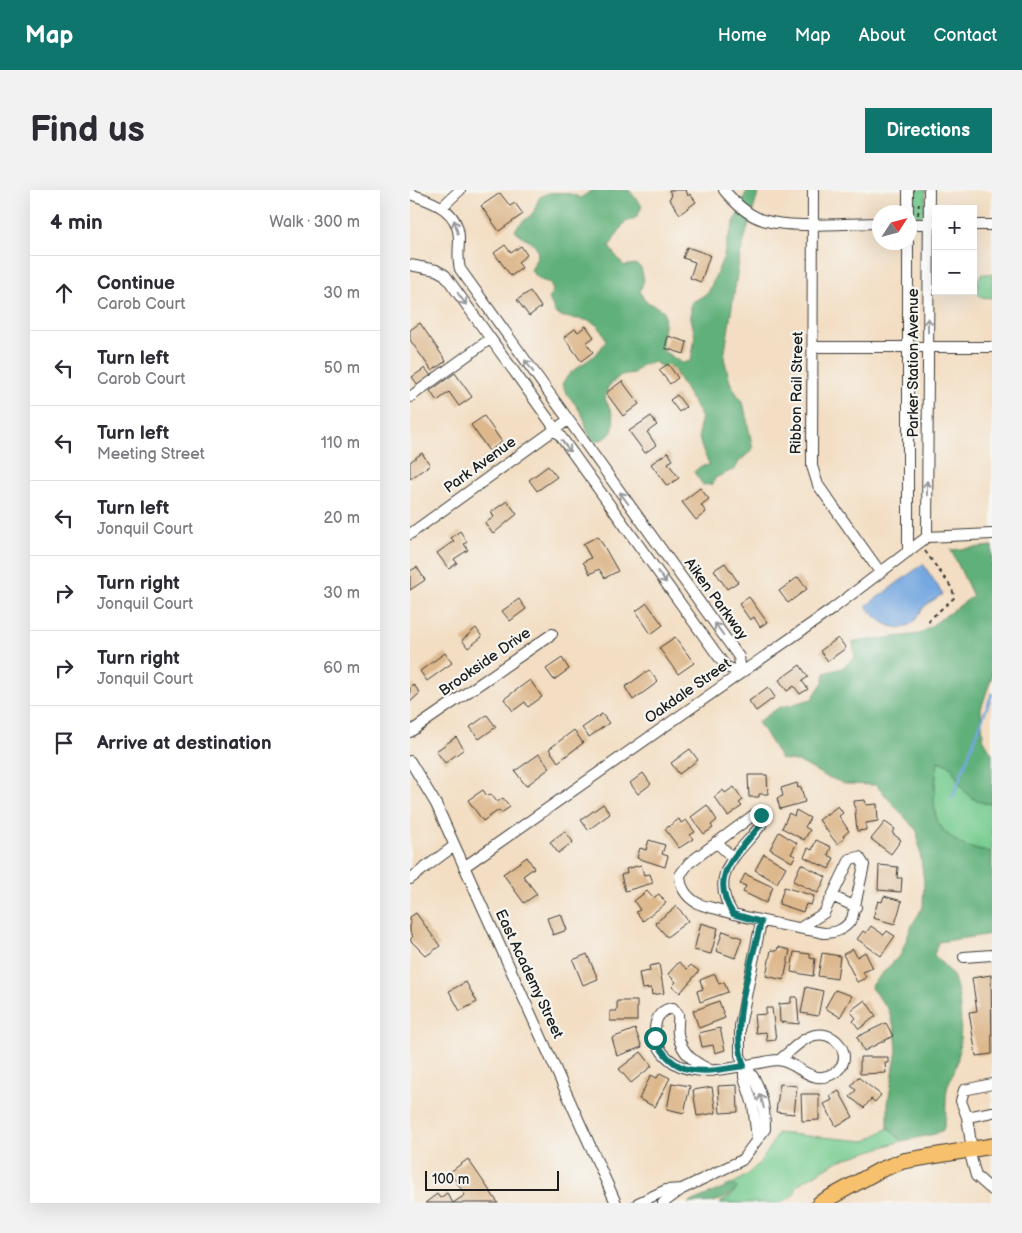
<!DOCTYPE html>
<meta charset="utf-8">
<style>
body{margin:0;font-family:"Balsamiq Sans",sans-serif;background:#f2f2f3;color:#2b2b33}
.controls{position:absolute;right:15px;top:15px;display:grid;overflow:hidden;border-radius:0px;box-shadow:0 5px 20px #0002}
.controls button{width:45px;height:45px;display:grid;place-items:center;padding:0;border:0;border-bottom:1px solid #e1e1e2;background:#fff;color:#2b2b33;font:25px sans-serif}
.compass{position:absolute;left:462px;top:15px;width:45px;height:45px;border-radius:50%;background:#fff;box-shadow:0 5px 20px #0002;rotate:54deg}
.scale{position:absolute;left:15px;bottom:12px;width:134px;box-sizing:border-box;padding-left:5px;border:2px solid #1c1c1c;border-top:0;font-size:14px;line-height:18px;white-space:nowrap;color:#1c1c1c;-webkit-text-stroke:4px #f6f6f2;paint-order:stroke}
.stop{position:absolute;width:15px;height:15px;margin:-11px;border:4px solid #0f766e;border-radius:50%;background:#fff}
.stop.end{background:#0f766e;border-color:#fff;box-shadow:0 1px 5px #0008}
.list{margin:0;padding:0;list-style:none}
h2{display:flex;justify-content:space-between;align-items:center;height:65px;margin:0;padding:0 20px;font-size:21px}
h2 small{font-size:16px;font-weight:400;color:#7c7c81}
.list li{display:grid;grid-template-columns:32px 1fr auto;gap:15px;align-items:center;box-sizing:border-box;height:75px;padding:0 20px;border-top:1px solid #e1e1e2}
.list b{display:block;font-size:19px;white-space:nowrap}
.list p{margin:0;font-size:16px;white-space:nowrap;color:#7c7c81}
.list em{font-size:16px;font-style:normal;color:#7c7c81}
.icon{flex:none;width:28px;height:28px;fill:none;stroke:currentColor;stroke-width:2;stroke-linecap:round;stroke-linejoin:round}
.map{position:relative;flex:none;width:582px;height:1013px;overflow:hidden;border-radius:0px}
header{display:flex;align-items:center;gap:30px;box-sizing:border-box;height:70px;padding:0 25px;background:#0f766e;color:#fff}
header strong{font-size:24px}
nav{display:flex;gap:28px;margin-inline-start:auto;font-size:18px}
.intro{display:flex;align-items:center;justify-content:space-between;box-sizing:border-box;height:120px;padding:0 30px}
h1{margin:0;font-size:35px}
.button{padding:12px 22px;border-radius:0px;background:#0f766e;color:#fff;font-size:18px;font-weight:700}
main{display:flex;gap:30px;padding:0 30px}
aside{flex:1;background:#fff;border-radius:0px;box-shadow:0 5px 20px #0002}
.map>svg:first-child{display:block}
.green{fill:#77cc90;stroke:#4a7456}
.forest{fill:#61b07a;stroke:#3e664b}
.water{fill:#74a7e0;stroke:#48627e}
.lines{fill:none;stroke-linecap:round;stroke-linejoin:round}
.stream{stroke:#74a7e0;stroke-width:2.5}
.building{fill:#ddb88d}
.minor-casing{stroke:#3c3935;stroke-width:12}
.highway-casing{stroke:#3c3935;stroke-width:17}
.path{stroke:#3c3935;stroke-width:2;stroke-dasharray:4 4;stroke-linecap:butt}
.minor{stroke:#fff;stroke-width:10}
.highway{stroke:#f7c06c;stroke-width:15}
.oneway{stroke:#999}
.route{stroke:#0f766e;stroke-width:6}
.labels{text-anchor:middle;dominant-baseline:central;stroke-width:4.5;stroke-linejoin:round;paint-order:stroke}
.street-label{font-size:15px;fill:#1c1c1c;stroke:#f6f6f2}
</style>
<header>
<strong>Map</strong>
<nav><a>Home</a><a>Map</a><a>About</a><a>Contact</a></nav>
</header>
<div class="intro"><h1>Find us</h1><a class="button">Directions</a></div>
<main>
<aside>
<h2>4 min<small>Walk · 300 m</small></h2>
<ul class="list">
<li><svg class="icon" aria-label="ahead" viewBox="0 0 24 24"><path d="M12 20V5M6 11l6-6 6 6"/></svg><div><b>Continue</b><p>Carob Court</p></div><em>30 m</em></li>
<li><svg class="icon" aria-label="left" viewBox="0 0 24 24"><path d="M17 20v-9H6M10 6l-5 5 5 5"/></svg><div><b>Turn left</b><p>Carob Court</p></div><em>50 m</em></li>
<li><svg class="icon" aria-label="left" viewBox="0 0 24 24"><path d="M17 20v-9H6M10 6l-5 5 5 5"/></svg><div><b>Turn left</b><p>Meeting Street</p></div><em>110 m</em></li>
<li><svg class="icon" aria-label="left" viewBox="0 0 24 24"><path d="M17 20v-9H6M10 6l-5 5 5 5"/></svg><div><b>Turn left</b><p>Jonquil Court</p></div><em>20 m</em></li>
<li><svg class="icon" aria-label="right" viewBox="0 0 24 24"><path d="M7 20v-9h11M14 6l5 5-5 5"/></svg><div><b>Turn right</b><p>Jonquil Court</p></div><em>30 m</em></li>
<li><svg class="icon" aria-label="right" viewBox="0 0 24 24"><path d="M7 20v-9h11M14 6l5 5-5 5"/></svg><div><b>Turn right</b><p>Jonquil Court</p></div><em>60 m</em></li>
<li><svg class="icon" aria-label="arrive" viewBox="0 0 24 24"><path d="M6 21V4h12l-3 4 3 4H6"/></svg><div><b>Arrive at destination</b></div></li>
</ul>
</aside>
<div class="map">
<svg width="582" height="1013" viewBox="0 0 582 1013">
<rect width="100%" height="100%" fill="#f6f6f2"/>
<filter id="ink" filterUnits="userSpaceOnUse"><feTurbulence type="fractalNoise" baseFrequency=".02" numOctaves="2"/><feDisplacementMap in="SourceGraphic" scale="10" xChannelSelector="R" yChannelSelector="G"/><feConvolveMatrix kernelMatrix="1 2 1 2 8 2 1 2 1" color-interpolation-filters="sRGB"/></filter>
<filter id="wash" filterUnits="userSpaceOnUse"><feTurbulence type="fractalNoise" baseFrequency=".0096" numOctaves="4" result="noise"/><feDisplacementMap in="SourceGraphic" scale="20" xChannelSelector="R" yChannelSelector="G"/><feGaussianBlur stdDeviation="1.12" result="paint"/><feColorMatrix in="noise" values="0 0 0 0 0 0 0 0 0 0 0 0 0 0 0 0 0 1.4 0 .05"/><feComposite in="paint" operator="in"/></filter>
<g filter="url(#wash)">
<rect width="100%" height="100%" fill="#f3dec3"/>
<path class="green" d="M502,0H516L514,24L512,26H505L503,23Z
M572,84H582V108L571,107L568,104V89Z
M528,571L541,576C551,597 557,612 582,614V662C559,661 529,647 525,622C523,606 526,587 528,571Z
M478,938L492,951L428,971L387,995L384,1005L370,1013H310L321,1006L327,998L322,994C346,981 356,967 367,943L456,951Z"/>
<path class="forest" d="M183,0H219L232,16L227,27L214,33L199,57L214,76L225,74L231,78L234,90L230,101L234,110L254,121C256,135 251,146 252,160L272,173L281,171L285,147L281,128V113L298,103L314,66L317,51L337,0H349L330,65L314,168L320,192L334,216L343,259L329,272L325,279L305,288L303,294L293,295L284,282L291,276L300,275C291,259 285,245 292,228L263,178H254L244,172L232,175L224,183L211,185L198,197L195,209C206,228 211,247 183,252C177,244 177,238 174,229C169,216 157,207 152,194C165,172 184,174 196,150C185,121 168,134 146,124L139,108L143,100L140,93L131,90L121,81L128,64L126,56L105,41C109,32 115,31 122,24C126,20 126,12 130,7C138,0 162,2 170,8Z
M582,356V486L571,519L573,548L582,564V614C556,612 551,597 541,576L528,571C526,586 523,607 525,622C529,647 559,661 582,662V744L528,752L524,765C530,772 540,780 544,788C553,813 552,847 547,873C545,881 541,887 538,895C534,910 538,925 533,940L525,944L492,951L478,938V912L487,860L485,839L478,819L461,798L462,794L491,764L502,735L513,717L514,691L507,641L466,595L436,594L415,586L390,572L371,569L348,532L368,518L402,509L413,492L415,483L432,478L445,468L443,452L510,444L563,406L541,360Z
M322,994L327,998C315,1013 298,1013 278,1013Z"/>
<path class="water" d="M513,374L533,404C527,408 519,412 514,417C509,423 507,431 499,435C483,444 465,428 456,416Z"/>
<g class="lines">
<path class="stream" d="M542,608L582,504"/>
</g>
<g id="blocks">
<path class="building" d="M259,0H276L278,6L280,4L286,12L270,24L259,9L262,6Z
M90,3L100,16L105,13L113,24L89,41L71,16Z
M95,55L101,63L111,56L117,65L108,72L112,78L101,86L84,63Z
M277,57L300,65L291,92L280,88L285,72L273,68Z
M120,101L131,117L119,126L107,110Z
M10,133L36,171L22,181L0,150V140Z
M176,136L184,147L176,153L183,162L171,171L154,147L165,139L168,142Z
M258,146L277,152L274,164L255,158Z
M258,174L268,188L260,194L249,180Z
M15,178L21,186L8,195L2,187Z
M45,183L62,207L49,216L39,202L27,211L20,201Z
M212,191L229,214L213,226L196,203Z
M267,205L276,217L269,222L260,210Z
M74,226L92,252L79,261L61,235Z
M241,226L247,235L237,242L246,255L235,263L219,241Z
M258,262L263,270L258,273L269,288L257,296L241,274Z
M12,263L20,275L0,289V272Z
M138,276L147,287L127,301L119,290Z
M290,298L299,309L291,315L296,322L286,330L272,312Z
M97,311L107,324L83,344L75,333L84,327L81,322Z
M50,341L57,352L54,354L58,360L44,369L47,373L39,379L27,363L44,351L41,348Z
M188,346L208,381L195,388L189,379L180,384L173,372L181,368L173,354Z
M315,373L328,392L317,399L304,380Z
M7,377L15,390L0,400V381Z
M388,387L397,399L378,413L369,401Z
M339,407L357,432L350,437L344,427L340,430L329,414Z
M109,409L116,419L100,431L92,421Z
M237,413L253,435L241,444L226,421Z
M66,438L72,447L58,458L52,450Z
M265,447L284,473L268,484L249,458Z
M428,448L436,458L418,471L410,461Z
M35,463L42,473L17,491L10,481Z
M152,468L159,479L144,490L136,479Z
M390,475L398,487L392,491L398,499L390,504L384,496L377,501L369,490Z
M239,480L248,492L223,510L215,497Z
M120,490L132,507L118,517L115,512L103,521L94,509Z
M3,494L10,503L0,512V497Z
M358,497L365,507L346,521L339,511Z
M192,524L199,533L179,547L172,538Z
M77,525L86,537L69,549L60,537Z
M164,540L173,553L148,572L139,559Z
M46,547L54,559L35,573L26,561Z
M280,559L288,570L269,584L261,573Z
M129,564L140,578L116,596L105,581Z
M233,583L241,594L228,604L220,593Z
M338,585H357L358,604H349V607H339Z
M387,593L388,598L391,597L395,612L370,619L367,608L373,606L371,598Z
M324,597L333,610L329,613L332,616L318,626L304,607L313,600L315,603Z
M73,600L77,606L81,604L87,612L93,608L100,617L91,623L89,620L73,631L58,610Z
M455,610L456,615L467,614L468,631L456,633V640L447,641L444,611Z
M193,614L200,624L178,640L171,630Z
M297,615L307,630L301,635L303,638L294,644L281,627Z
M428,616L433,623L429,626L439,641L433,646L435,648L427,654L409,630Z
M386,620L400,628L395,637L400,640L394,650L372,638L379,623L384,626Z
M269,629L271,633L276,630L285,642L280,645L283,649L269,658L255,639Z
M475,632L485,639L482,643L491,650L481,664L461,649Z
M155,641L163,652L148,663L140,652Z
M369,642L387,653L381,664L385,666L382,672L360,659Z
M239,650L255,655L252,664L258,666L255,677L227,668L230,658L236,660Z
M406,650L421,657L418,665L424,668L419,679L394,667L398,658L402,660Z
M354,664L376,677L367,693L345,680Z
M117,667L124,678L113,686L127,704L114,713L93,684Z
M391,674L416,687L408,703L383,691Z
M231,675L234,685L240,684L243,693L215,701L211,685L217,683L216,679Z
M469,675L488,677L487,688H492L491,702L468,700Z
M335,684L363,697L356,713L333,702L336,696L330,694Z
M374,697L404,706L401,715L396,714L393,722L369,714Z
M237,701L243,708L249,704L256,713L233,731L226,722L230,720L224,711Z
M474,706L492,711L485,734L463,728L468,711L472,712Z
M267,716L278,731L257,747L245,733Z
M6,723L30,756L16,766L0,750L3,746L0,742V727Z
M151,724L157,740L143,745L137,728Z
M291,733L308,738L301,764L284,760Z
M461,736L474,745L477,741L485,746L471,766L447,749L453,741L456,743Z
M313,741L332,748L325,768L306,761Z
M368,757L380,760L374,790L356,786L361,760L367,761Z
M443,759L447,767L455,762L463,778L453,782L456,788L447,792L433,764Z
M384,762L400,764V768L405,769L403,786L381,782Z
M412,763L430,766L427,789L408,786Z
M177,764L188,789L173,795L163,770Z
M269,772L277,779L281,775L289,781L270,803L262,796L266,792L258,784Z
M249,774L254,803L242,805L241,798L232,799L229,783L240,781L239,776Z
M305,784L309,794L314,792L318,802L290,812L287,801L293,799L290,790Z
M581,785L582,864L566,866L559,822L567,821L562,788Z
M56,792L67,812L50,821L39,801Z
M396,797L413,801L408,826L391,823Z
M425,800L442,806L430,827L415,818Z
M381,807H387L389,834L370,832L369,814L381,813Z
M455,810L466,826L449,839L443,831L446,828L440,821Z
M207,811H227V831H200V821H207Z
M309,811L315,828L289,838L283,821Z
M356,818H362L366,850L357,851L356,842L346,843L344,825L356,824Z
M476,833L483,846L454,861L447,847Z
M310,838L315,860L305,863L303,855L292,857L289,843Z
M225,839L232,857L207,866L202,848Z
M231,862L242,876L221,893L209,879Z
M450,867H478V873H475L476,883L450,884Z
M250,883L260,888L245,917L229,909L241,885L247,888Z
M448,887L471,905L465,912L461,909L454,918L440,907L446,900L441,896Z
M262,893L280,896L274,923L257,919Z
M370,894L387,896L384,924L366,922Z
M327,895L328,922L310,923L308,896Z
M302,897L306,923L287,926L283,900Z
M429,901L443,927L426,936L414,914L422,910L420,906Z
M391,904H409V930L392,931Z
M58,969L88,1013H15L27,1004L30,1008L37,1003L43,1013L55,1005L40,982Z"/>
</g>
</g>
<g filter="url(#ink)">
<use href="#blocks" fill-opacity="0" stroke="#3c3935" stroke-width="1"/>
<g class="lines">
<g class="minor-casing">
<path id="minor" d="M314,0C325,13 337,25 353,30C380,39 439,33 470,33
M403,0L402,276L408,295L470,382
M0,4C23,12 48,19 49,48C49,60 47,68 50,79L329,467L331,482L316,477L35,85L26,80L0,75
M32,17L50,0
M498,22V0
M500,34H523
M563,35H582
M498,52V362
M403,157H582
M0,207L80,149
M0,344L158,230
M517,347L519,0
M517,347L582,344
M0,542L142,444
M0,571L26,614L206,1013
M306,652L323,668
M54,677L421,420L517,347
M0,689L44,656
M424,707L446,717
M323,724C297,683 328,665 351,635L353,629L351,625L345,624L279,673L270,685C270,698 277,707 287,713C295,717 305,718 313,721C347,731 380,736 414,743C427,743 435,739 442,729L454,675L449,667L440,669L414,723L390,738
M554,767L582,765
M303,881C286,874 271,864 268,844C267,838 269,831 268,824L263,818C241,820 241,849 253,863C277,892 317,878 349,873C355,872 362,870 368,870C388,872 402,897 424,883C448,868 424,835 399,847C388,852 379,863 369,870
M557,927L582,922
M347,949L343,915L334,887V876L330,865V836L351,732
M559,960L566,986L582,1000
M562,960L557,927L551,911L554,900L582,894
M228,1013L256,1000L272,999
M253,1013L272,999L332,970L355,939C355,916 351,891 334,876"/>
</g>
<g class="highway-casing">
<path id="highway" d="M410,1013L470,980L493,971L582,956"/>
</g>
<path class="path" d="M508,25L509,12
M515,361L541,397L545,407L520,429L517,436"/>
<use href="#minor" class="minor"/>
<use href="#highway" class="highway"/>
</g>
<defs><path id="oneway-shaft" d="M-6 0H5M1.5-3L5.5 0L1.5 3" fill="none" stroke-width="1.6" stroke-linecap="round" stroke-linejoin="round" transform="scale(1.25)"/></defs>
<g class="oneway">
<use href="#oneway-shaft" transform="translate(46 37) rotate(-106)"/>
<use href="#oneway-shaft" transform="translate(52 109) rotate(55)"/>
<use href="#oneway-shaft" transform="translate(518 135) rotate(-90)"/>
<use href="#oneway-shaft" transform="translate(119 176) rotate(-126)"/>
<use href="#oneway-shaft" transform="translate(156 256) rotate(53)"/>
<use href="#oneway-shaft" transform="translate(517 298) rotate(-90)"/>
<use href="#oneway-shaft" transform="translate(214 308) rotate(-126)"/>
<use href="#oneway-shaft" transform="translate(252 387) rotate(54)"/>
<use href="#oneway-shaft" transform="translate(309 439) rotate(-126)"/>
<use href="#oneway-shaft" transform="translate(352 911) rotate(-104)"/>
</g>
</g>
<g class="lines" filter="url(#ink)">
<path class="route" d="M245,848C264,890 295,882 334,876C319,836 342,772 351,732L323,724C297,683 328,665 351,634L353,630L351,625"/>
</g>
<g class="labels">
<g class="street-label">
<text transform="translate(503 173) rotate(-90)">Parker Station Avenue</text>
<text transform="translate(387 203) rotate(-89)">Ribbon Rail Street</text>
<text transform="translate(70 275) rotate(-36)">Park Avenue</text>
<text transform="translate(306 409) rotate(54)">Aiken Parkway</text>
<text transform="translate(75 472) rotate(-35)">Brookside Drive</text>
<text transform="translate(278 501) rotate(-35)">Oakdale Street</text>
<text transform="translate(119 784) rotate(65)">East Academy Street</text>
</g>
</g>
</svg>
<div class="controls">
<button>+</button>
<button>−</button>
</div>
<svg class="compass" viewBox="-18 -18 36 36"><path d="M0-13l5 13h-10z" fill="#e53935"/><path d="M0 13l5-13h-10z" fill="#7c7c81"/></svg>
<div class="scale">100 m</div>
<div class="stop" style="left:245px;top:848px"></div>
<div class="stop end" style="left:351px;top:625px"></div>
</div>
</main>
